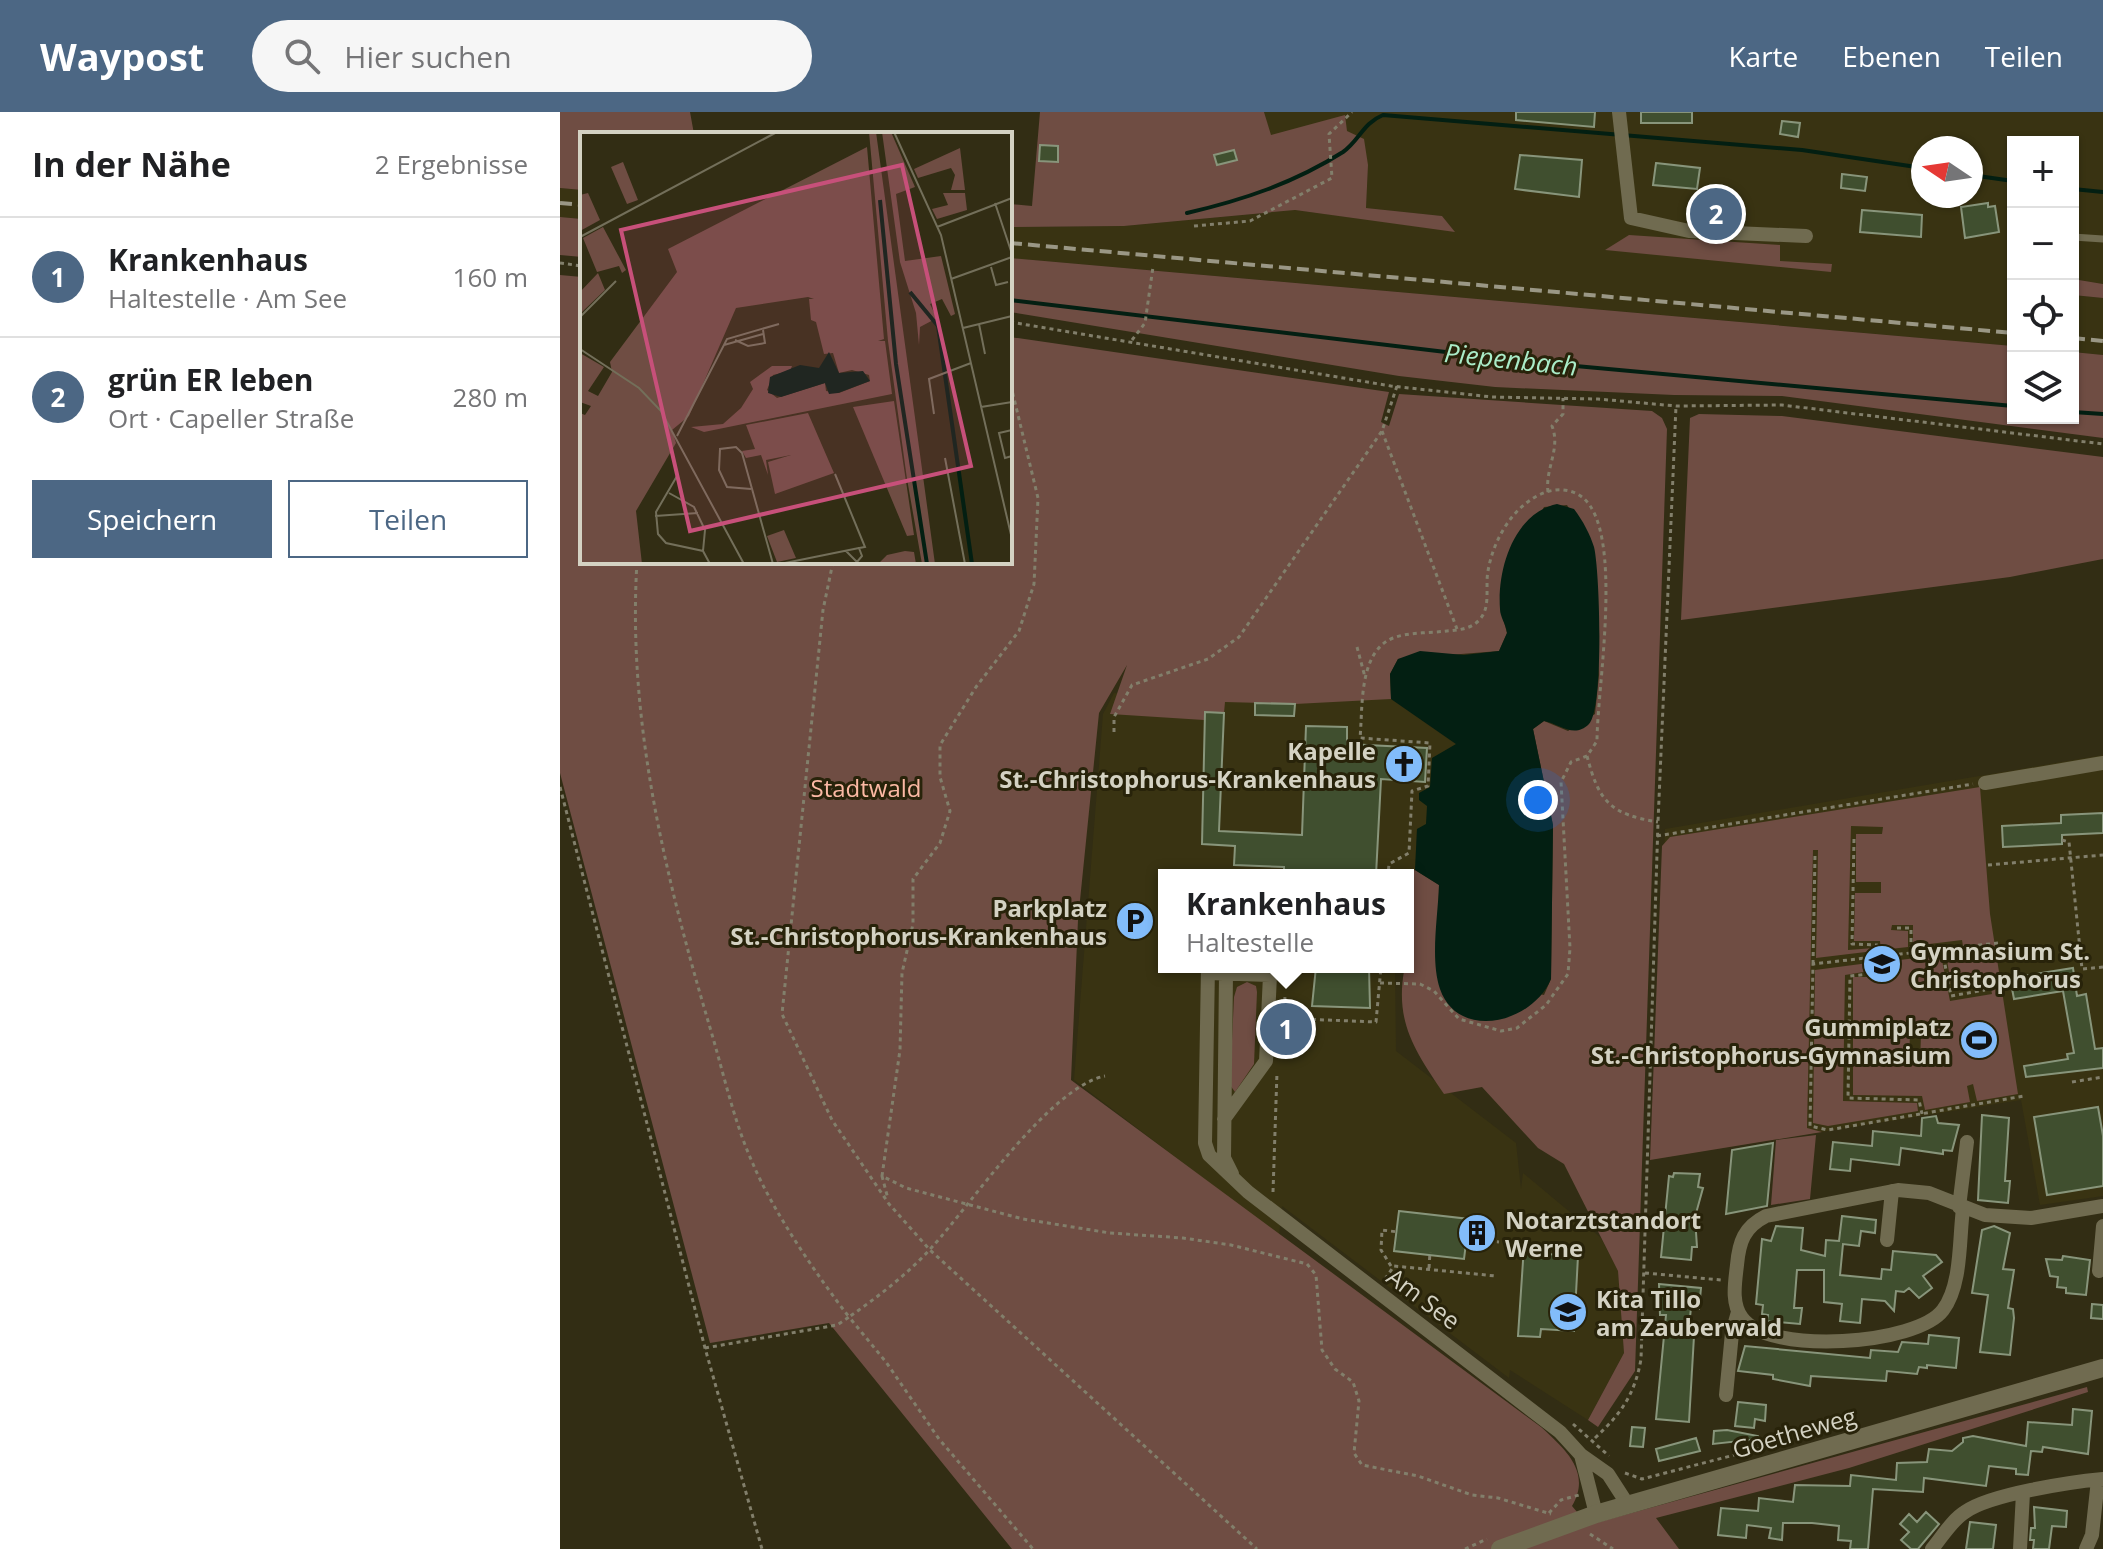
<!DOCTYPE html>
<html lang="de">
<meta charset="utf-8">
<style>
body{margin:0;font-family:"Open Sans",sans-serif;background:#f6f6f6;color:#202124}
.controls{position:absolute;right:24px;top:24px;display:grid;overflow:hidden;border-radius:0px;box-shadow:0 2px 6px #0004}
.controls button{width:72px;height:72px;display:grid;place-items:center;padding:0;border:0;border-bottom:2px solid #e0e0e0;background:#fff;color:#202124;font:40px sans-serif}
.compass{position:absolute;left:1351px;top:24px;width:72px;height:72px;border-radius:50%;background:#fff;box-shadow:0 2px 6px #0004;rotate:283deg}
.you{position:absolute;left:978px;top:688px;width:28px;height:28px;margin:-20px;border:6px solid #fff;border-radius:50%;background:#1a73e8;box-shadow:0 0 0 12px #1a73e833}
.badge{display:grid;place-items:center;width:52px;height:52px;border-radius:50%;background:#4c6784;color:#fff;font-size:26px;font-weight:700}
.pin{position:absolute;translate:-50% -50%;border:4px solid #fff;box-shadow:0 2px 8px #0006}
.popup{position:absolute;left:598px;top:757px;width:256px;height:104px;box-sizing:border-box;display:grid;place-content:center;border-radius:0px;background:#fff;filter:drop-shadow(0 2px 6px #0005);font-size:26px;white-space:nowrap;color:#757577}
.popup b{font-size:30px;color:#202124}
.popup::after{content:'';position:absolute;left:50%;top:100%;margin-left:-16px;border:16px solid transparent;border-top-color:#fff}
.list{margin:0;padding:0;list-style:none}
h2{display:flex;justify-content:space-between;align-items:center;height:104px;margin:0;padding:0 32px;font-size:34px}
h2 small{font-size:26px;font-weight:400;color:#757577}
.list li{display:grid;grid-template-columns:52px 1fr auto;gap:24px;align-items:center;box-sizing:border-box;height:120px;padding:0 32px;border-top:2px solid #e0e0e0}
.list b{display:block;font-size:30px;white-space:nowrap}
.list p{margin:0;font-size:26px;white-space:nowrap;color:#757577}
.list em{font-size:26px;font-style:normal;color:#757577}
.actions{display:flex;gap:16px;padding:24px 32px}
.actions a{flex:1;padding:18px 0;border:2px solid #4c6784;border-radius:0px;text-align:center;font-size:28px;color:#4c6784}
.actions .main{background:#4c6784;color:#fff}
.icon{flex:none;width:44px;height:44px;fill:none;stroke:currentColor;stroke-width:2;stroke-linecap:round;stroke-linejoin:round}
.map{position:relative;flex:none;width:1543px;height:1437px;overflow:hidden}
header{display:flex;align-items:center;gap:48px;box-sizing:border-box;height:112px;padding:0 40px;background:#4c6784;color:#fff}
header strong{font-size:38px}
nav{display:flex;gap:44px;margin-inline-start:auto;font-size:28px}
.search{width:560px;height:72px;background:#f6f6f6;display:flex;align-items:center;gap:20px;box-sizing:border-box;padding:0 28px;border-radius:44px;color:#757577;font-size:30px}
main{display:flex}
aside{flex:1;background:#fff}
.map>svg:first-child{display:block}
.built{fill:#393312;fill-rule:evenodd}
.green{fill:#6f4d43;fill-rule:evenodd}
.water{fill:#031f12}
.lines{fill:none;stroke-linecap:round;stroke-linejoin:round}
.stream{stroke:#031f12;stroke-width:4}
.building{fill:#404f2f;stroke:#88957b;stroke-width:2}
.path{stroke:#827f6b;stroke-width:3;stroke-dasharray:4 4;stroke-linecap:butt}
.service{stroke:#706b50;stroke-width:7}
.minor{stroke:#706b50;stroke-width:14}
.tertiary{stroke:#706b50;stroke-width:18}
.rail{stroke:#9a9785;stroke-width:4;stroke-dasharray:12 6;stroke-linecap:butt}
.labels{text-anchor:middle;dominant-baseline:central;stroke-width:6;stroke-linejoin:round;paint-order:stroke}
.poi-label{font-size:24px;font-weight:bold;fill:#d4d2c3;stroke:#28230a;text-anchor:end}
.park-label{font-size:24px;fill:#fcb9a4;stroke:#28230a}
.street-label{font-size:24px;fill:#d4d2c3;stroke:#28230a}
.water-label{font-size:26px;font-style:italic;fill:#aaecc8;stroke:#28230a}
.inset-river{fill:none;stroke:#031f12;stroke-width:4}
.inset-road{fill:none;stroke:#736f5a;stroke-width:2}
.view{fill:#c7507a;fill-opacity:0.15;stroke:#c7507a;stroke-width:4}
.inset-edge{fill:none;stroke:#d4d2c3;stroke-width:4}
</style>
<header>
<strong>Waypost</strong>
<div class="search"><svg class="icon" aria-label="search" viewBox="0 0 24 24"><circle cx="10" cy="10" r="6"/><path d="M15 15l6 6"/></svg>Hier suchen</div>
<nav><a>Karte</a><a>Ebenen</a><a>Teilen</a></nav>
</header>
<main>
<aside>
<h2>In der Nähe<small>2 Ergebnisse</small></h2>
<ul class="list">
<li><span class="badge">1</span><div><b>Krankenhaus</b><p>Haltestelle · Am See</p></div><em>160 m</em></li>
<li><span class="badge">2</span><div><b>grün ER leben</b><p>Ort · Capeller Straße</p></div><em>280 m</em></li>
</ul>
<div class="actions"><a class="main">Speichern</a><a>Teilen</a></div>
</aside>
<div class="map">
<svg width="1543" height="1437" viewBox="0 0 1543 1437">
<rect width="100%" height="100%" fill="#322d14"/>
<path class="built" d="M704,0H1543V172L1513,167V30H1453V234L450,146V115L564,114L735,98L894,119L882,104L806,96L808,53L710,23ZM1363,36H1411V84H1363Z
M0,76L22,78V107L0,105Z
M1513,183L1543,186V243L1513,240Z
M554,581L831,587L897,633L870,675L866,713L857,717L855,758L845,763H604V855H835L836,939L956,1031L961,1077L963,1061L1041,1126L1058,1159L1064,1241L1028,1308L950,1258L949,1266L722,1094L719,1124L514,968L543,602Z
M1543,643V1084L1480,1093L1461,988L1094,1047L1105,717Z"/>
<path class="green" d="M0,0H130L134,22H22V78L0,76Z
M480,0H704L711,23L785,3L787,19L804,27L808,53L806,96L882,104L895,120L735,98L564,114L450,115V92L472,94Z
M0,105L22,107V145L0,143Z
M1069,123L1220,133V149L1272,152L1271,160L1045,138Z
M450,146L1453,234V306H1513V240L1543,243V326L1222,284L1114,283L935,275L839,264L450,200Z
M0,163L22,165V450H450V225L829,280L821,310L829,314L839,282L1092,299L1102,306L1107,317L1075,1259L1038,1315L1028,1308L1064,1241L1058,1159L1004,1052L978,1036L922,975L884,982C856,940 835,912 844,859L835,855H848V763H845L855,758L879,773L877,863L984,883L991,867L993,713L973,617L984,609L1008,619L1035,602L1039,563L1034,437L1007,393L984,395L942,472L940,495L947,521L939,539L838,547L830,562L831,587L735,592L665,590L664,601L647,615L644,608L550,602L567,553L539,601L518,808L511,968L981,1315C1005,1337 1032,1360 1012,1394L1028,1413L1527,1275L1528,1280L1289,1356L1096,1406L1119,1437H452L269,1211L150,1231L0,661Z
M1513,167L1543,172V186L1513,183Z
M1139,302L1222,304L1543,345V447L1450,465L1121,508L1130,306Z
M1420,675L1430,802L1458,982L1417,989L1413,972L1407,974L1410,990L1365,998L1362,984L1293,983V865H1324L1323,850L1381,843L1390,889L1432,882L1430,871L1392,878L1386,842L1404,840L1402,828L1353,834V813H1332L1331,818L1348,819V835L1321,838L1320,829H1294L1295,781H1321V770H1296V722H1322L1323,715L1291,714L1288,838L1314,836V839L1256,846L1258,738H1253L1247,1016L1262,1020L1090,1048L1102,734L1110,725ZM1350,921L1361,922L1360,953L1349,952Z
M1316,850V858L1285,863L1283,989L1357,991L1358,999L1268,1014L1253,1011L1255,858Z
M687,870L696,874L697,880L694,952L675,980L670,973L674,885L677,875Z
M1256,1023L1250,1087L1211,1093L1216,1028Z"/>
<path class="water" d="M997,392L1014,397C1023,409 1030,422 1034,435C1040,459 1044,597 1029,612C1014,627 1000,612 984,609L973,617L993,713L991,867C972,912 898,929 880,877C870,847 878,805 879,773L855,758L857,717L866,712L867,694L859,688V681L870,675L872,646L896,632L831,587L830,562L838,547L860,539L904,543L939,539L947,521C946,512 940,505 940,497C937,457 954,401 997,392Z"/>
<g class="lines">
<path class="stream" d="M1411,63L1453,69
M1513,77L1543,80
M627,101C683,88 734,71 783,40C799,29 803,11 823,3L1242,38L1363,56
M450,188L961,249L1453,294
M1513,300L1543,302"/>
</g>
<path class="building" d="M956,0H1035L1034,15L956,8Z
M1081,0H1132V11H1081Z
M1222,9L1240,11L1238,25L1220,22Z
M480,33L498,34V50L479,49Z
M674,38L677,48L657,53L654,43Z
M960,43L1022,48L1019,85L955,77Z
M1096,51L1140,56L1137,77L1093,73Z
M1282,62L1307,65L1305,79L1281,76Z
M1139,91L1175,95L1174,111L1137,109Z
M1428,91V95L1435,94L1439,120L1405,126L1401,95Z
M1302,98L1362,103L1361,125L1300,120Z
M695,591L735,592L734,604L695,603Z
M645,600L664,601L659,719L742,723L746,614L787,615V632L867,636L865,670L821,667L816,763H724V755L674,753L675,734L642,732Z
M1543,701V721L1502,723V732L1443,735L1442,714L1501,711V703Z
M756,855H809L810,896L752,894Z
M1513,856L1517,884L1526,882L1535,937L1543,936V956L1466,965L1464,954L1508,947L1507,942L1514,941L1503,879L1454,887L1450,866Z
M1538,995L1543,1024V1074L1487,1083L1474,1005Z
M1422,1003L1449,1006L1445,1069H1450L1448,1091L1418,1088Z
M1376,1004L1378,1011L1399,1013L1392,1039L1383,1038V1042L1341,1036L1339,1053L1291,1047L1290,1059L1270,1057L1273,1030L1312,1034L1313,1019L1361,1024L1362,1006Z
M1213,1031L1207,1094L1166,1102L1172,1038Z
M1114,1061L1140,1062L1138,1075L1143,1076L1135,1105L1137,1135H1132L1131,1148L1101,1145L1109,1064L1113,1065Z
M839,1099L909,1107L904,1147L834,1139Z
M1282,1104L1316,1108L1315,1121L1301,1119L1299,1134L1283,1132L1280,1163L1321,1167L1322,1157L1331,1158L1333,1139L1376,1143L1382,1150L1363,1164L1372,1176L1359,1186L1349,1176L1344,1180L1336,1179L1334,1199L1325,1189L1302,1187L1300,1211L1280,1209L1282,1192L1264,1190V1158H1237L1234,1196H1242L1240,1212L1207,1209L1208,1203L1202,1202L1203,1193L1196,1192L1202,1127L1211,1129L1216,1114L1243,1116L1241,1138L1265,1144L1266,1128L1279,1129Z
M1434,1114L1450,1121L1443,1157L1454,1158L1448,1196L1453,1197L1454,1206L1450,1243L1420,1240L1428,1183L1412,1181L1422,1118Z
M964,1134L986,1136V1142L1018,1144L1014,1219L981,1217L980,1225L958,1224Z
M1503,1144L1530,1148L1526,1183L1506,1181V1176L1497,1175L1498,1165L1490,1164L1486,1147L1502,1148Z
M1099,1172L1141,1176L1139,1197L1131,1196L1128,1223L1134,1224L1129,1310L1096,1307L1106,1203H1100Z
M1532,1192L1543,1193V1207L1531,1206Z
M1369,1223L1399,1226L1396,1256L1367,1253V1256L1359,1255L1357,1262L1327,1259L1326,1269L1251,1264L1250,1274L1213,1267V1263L1178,1259L1185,1234L1310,1246L1311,1238L1338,1240L1342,1230L1368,1232Z
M1178,1290L1206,1293L1205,1309L1195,1307L1194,1316L1175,1314Z
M1513,1297L1532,1299L1528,1342L1483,1335L1482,1340L1471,1339L1468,1363L1456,1362V1357L1429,1354L1426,1374L1364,1366L1363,1380L1313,1377L1308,1437H1290L1291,1429L1278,1428L1279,1414L1252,1411H1223L1222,1428L1209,1426L1211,1416L1187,1413L1186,1426L1158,1423L1161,1396L1198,1399L1199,1386L1233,1390L1235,1373L1290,1374L1291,1363L1336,1368L1337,1351L1367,1350L1369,1337L1392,1339L1403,1330V1326L1413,1324L1466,1334L1468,1310L1512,1313Z
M1072,1315L1085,1316L1083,1335L1070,1334Z
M1167,1318L1198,1324L1199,1327L1153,1332L1154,1319Z
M1136,1326L1140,1339L1099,1349L1096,1337Z
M1474,1395L1507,1399L1506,1415L1492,1414L1489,1437H1473L1474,1428H1470L1471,1416H1475Z
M1366,1400L1379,1412L1358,1437H1351L1341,1428L1349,1420L1340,1412L1349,1402L1357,1410Z
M1410,1410L1436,1413L1433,1437H1406Z"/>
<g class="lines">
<path class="path" d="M634,114L690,109L772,66L769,22L792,0
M0,151L22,154
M450,210L831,274L932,285L1038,287L1116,294L1222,293L1543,332
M572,228L585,211L593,155
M450,233L452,278L478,386L474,472L459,519L416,575L380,633V665L390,699L380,731L353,767V812L342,861L340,938L322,1064L346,1076L463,1107L550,1121L623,1126L671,1133L747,1152L756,1163L762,1238L775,1257L793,1270L799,1289L794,1341L802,1353L858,1364L912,1383L938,1386L991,1402
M822,319L897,517
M988,380C985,356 1001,337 992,314L1003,302V286
M77,450C67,609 106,768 151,919C164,963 174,1010 193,1052C214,1101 256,1162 289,1205C319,1184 349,1161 373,1134C412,1091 490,975 545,964
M273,450L263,498L222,902L272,1008L329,1092L370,1138L697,1437
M797,535L805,565
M554,620V605L572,573L648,547L679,525L822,319L837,274
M1027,644C1039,690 1050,702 1098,710
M0,675L145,1236L202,1437
M1097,724L1413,672
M1294,727L1292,832L1317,833L1320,861L1290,864L1288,986L1359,988L1362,1002
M1502,728L1509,730L1522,857L1543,855
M1428,753L1543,743
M1337,816H1351V841
M1438,831L1253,852L1250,1014L1268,1018L1464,984
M1382,837L1391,884L1425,878
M1253,852L1255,743
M820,871L860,872L874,879L899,907L941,919L957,916L986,893L1008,862L1010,836L1001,670L1011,650L1027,644L1037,629C1037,576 1065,418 1022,385C1010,376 994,376 981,382C952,395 933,429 928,459C925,474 931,495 920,507C912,517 899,518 887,519C870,521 849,520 833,526C798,540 803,596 800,626L870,631L868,674L852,679L849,741L829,752L828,763
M724,894L742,895V907L816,910L821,855
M723,913L725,885
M1512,970L1543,965
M322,1064L328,1087
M713,1080L717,960
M905,1127L939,1130
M831,1154L821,1138L822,1118L838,1120
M869,1156L870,1140
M1085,1161L1161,1168
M825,1167L834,1154L936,1164
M145,1236L277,1213L289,1205L326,1250L379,1327L473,1437
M1013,1312L1049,1344
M1035,1326C1061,1302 1075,1282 1081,1247L1098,710L1116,294
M1065,1361L1082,1367L1228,1329
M989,1401L1001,1388L1019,1383
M1030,1422L1053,1437
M905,1437L927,1427"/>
<path class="service" d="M1513,125L1543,127"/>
<path class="minor" d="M1059,0L1071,106L1129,119L1246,124
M1425,671L1543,651
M648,855L645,1031L649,1043L688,1080L1000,1320L1021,1343L1036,1402
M648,861L710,863L706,949L664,1007
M666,862L664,1046L672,1062
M1399,1095L1407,1030
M1403,1097C1399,1127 1402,1173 1383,1198C1357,1233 1209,1243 1182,1206C1171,1191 1175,1171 1177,1153C1179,1130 1184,1115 1206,1104L1338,1078L1369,1081L1425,1103L1471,1106L1543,1094
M1327,1128L1332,1079
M1539,1159L1543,1114
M1166,1283L1172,1221L1178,1200
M1021,1343L1048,1362L1068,1393
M1372,1437C1382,1425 1392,1408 1405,1400C1430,1382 1511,1370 1543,1367
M1460,1437L1463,1381
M1526,1437L1532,1423L1538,1368"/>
<path class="tertiary" d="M940,1437L1036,1402L1543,1256"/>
<path class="rail" d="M0,91L22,93
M450,131L1453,221
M1513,226L1543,229"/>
</g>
<defs>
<g id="church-disc" transform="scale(2)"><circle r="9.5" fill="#82bcfa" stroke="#28230a"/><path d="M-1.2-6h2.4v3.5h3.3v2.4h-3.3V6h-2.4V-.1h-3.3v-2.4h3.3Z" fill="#111"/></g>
<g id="parking-disc" transform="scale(2)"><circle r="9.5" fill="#82bcfa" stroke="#28230a"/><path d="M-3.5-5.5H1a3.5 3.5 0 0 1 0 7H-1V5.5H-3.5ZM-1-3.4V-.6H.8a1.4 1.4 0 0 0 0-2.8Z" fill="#111"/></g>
<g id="school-disc" transform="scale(2)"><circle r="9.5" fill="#82bcfa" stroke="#28230a"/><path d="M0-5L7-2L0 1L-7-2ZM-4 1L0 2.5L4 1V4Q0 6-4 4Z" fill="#111"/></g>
<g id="stadium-disc" transform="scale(2)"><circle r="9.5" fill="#82bcfa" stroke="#28230a"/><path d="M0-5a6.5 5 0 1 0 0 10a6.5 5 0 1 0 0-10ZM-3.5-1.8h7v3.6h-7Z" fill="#111"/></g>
<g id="building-disc" transform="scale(2)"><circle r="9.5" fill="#82bcfa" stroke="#28230a"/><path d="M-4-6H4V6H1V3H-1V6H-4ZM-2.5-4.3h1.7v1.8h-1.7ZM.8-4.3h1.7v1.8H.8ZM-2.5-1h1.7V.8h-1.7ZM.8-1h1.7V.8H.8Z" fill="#111"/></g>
</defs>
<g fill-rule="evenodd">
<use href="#church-disc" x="844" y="652"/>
<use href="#parking-disc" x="575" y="809"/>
<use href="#school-disc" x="1322" y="852"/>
<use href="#stadium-disc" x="1419" y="928"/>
<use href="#building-disc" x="917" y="1121"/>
<use href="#school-disc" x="1008" y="1200"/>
</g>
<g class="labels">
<g class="poi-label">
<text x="816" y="638">Kapelle<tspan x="816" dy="28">St.-Christophorus-Krankenhaus</tspan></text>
<text x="547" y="795">Parkplatz<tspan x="547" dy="28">St.-Christophorus-Krankenhaus</tspan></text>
<text x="1350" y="838" text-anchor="start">Gymnasium St.<tspan x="1350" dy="28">Christophorus</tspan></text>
<text x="1391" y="914">Gummiplatz<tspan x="1391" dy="28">St.-Christophorus-Gymnasium</tspan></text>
<text x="945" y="1107" text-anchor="start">Notarztstandort<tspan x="945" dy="28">Werne</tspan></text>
<text x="1036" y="1186" text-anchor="start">Kita Tillo<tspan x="1036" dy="28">am Zauberwald</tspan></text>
</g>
<g class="park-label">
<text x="306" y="675">Stadtwald</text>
</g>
<g class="street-label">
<text transform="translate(864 1186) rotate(37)">Am See</text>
<text transform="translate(1234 1320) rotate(-16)">Goetheweg</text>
</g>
<g class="water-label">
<text transform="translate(951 247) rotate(6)">Piepenbach</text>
</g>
</g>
<g transform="translate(20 20)">
<rect width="432" height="432" fill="#322d14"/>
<path d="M289,0H296L355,432H342L327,347L308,209ZM302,0H311L335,55L316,62L325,129L361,124L375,182L371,184L362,167L350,172L357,186L340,195L339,213L336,181L320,130ZM287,15L304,207L298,209H305L312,262L124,300L111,295L143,292L161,276L173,257L170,250L192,234H212L210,239L193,243L187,258L197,266L245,251L246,259L259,261L290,249L289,243L272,238L259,241L253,221L244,222L236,190L231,188L229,167H234L228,165L156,176L109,284L92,298L96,311L56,379L62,432H0V281L5,283L11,274L0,270V221L24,235L8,259L18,264L32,240L30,230L97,140L88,117ZM380,16L385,58H371L375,43L371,36L338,46L334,37ZM43,30L58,68L47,72L31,35ZM8,61L20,88L0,99V63ZM363,61H385L387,78L357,87L352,77L368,73ZM23,95L46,138L42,141L39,134L17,140L3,106ZM18,141L25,158L2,180L0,160ZM314,269L334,403L327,404L273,275ZM228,281L254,341L195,362L188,330L211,323L186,328L188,343L181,323L166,326L162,319L175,317L166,293ZM204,398L216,426L197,430L187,404ZM325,419L334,420L336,432H298L307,423Z" fill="#6f4d43"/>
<path d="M249,220L259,241L283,239L290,249L258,261L249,262L245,251L201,265L188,261L190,245L220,233L239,236Z" fill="#031f12"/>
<path class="inset-river" d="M300,68L316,232L347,432M330,160L358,194L392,432"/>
<path class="inset-road" d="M314,0L361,103L432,407M415,71L432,122M357,95L432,66M0,105L197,0M411,135L416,153L428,150M371,147L432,125M0,185L36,149M399,192L405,222M383,196L432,184M155,208L168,214L185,211L183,198M144,213L183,202M0,217L59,256L81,279L164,432M401,275L432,270M354,282L349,247L391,231M432,298L419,301L425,326L432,324M97,304L147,207L199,192M365,326L385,432M255,342L285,415L279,416L282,424L277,430L266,419M97,344L76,380L78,402L86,411L123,419L130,432M171,357L147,355L139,338L140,317L156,315L162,321L193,432M89,361L114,375L125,398L123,419M75,384L118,381M200,432L279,416"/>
<path class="view" d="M322,33L391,334L110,399L41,98Z"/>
<rect width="432" height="432" class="inset-edge"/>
</g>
</svg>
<div class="controls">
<button>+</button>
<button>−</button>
<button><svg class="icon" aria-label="locate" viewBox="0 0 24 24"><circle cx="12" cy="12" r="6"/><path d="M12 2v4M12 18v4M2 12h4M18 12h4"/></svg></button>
<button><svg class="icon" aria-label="layers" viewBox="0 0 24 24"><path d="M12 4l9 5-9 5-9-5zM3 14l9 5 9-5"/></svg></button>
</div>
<svg class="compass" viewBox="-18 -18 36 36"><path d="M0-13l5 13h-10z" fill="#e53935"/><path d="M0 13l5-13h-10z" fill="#757577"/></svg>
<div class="you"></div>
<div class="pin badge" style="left:726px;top:917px">1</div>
<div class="popup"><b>Krankenhaus</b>Haltestelle</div>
<div class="pin badge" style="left:1156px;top:102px">2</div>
</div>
</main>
